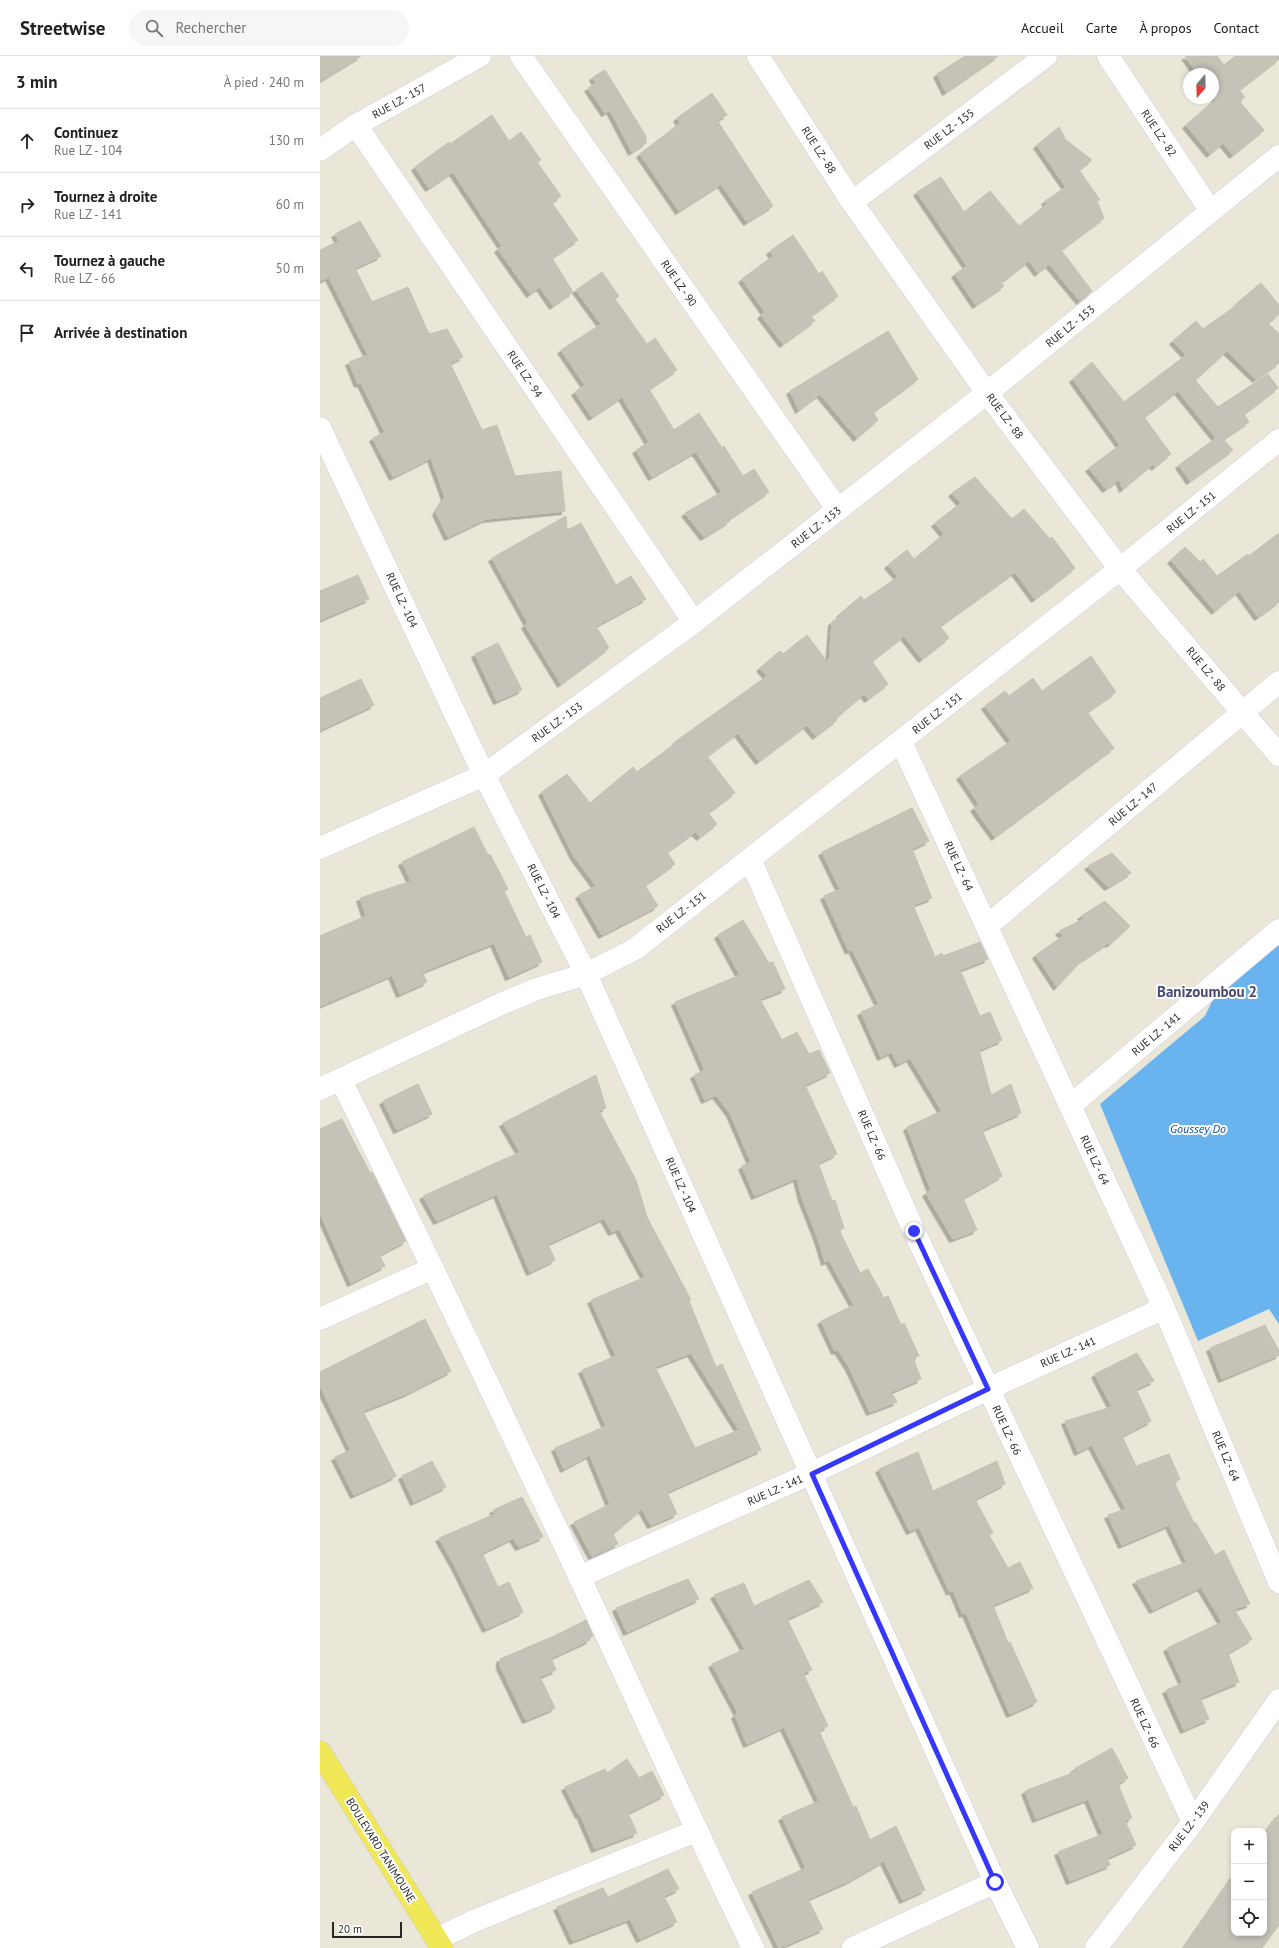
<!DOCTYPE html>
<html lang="fr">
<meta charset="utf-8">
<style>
body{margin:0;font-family:"PT Sans",sans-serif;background:#f6f6f6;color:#222}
.controls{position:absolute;right:12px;bottom:12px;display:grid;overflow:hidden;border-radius:8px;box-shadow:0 2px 6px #0003}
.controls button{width:36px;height:36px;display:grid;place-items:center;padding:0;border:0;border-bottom:1px solid #e0e0e0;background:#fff;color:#222;font:20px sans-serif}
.compass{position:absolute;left:863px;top:12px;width:36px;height:36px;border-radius:50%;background:#fff;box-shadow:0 2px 6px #0003;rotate:199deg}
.scale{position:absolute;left:12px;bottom:10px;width:70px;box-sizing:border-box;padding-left:4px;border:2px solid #272727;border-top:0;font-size:11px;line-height:14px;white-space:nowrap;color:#272727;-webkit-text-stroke:3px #fff;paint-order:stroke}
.stop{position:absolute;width:12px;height:12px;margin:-9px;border:3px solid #3537fb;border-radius:50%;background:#fff}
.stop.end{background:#3537fb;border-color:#fff;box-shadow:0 1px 4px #0008}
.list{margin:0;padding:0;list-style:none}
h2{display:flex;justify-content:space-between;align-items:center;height:52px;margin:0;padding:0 16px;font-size:17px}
h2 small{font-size:13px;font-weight:400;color:#767676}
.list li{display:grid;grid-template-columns:26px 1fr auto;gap:12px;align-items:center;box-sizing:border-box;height:64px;padding:0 16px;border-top:1px solid #e0e0e0}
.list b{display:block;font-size:15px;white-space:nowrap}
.list p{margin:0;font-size:13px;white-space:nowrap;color:#767676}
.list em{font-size:13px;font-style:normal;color:#767676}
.icon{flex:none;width:22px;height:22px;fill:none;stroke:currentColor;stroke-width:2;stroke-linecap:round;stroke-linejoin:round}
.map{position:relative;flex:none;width:959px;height:1892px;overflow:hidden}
header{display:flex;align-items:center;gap:24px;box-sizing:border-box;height:56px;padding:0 20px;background:#fff;border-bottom:1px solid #e0e0e0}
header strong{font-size:19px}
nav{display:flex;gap:22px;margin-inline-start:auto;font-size:14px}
.search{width:280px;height:36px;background:#f6f6f6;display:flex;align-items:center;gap:10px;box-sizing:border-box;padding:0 14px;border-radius:22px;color:#767676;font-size:15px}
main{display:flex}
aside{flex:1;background:#fff}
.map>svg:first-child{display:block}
.water{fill:#69b4ef}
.building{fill:#c5c2b8;stroke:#c5c2b2;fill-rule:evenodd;filter:url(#shadow)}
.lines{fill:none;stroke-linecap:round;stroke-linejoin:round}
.minor-casing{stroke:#cecee1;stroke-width:23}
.primary-casing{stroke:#cbcbcb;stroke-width:23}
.minor{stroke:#fff;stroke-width:22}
.primary{stroke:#f1e857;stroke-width:22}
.route{stroke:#3537fb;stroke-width:5}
.labels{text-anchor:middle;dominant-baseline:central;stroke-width:4;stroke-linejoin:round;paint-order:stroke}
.street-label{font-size:11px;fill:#272727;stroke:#fff}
.water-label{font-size:12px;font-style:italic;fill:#0c4e97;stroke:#fff}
.district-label{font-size:15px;font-weight:bold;fill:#484878;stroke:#fff}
</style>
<header>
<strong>Streetwise</strong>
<div class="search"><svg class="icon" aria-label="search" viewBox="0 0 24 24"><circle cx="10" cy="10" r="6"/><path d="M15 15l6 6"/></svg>Rechercher</div>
<nav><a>Accueil</a><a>Carte</a><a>À propos</a><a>Contact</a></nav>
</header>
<main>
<aside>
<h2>3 min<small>À pied · 240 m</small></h2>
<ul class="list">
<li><svg class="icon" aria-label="ahead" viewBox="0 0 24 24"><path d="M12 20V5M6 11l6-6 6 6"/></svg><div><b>Continuez</b><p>Rue LZ - 104</p></div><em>130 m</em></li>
<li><svg class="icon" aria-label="right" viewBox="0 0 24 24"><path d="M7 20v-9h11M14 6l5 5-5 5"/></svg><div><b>Tournez à droite</b><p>Rue LZ - 141</p></div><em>60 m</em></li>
<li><svg class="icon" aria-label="left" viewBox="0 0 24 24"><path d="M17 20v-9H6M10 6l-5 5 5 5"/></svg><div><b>Tournez à gauche</b><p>Rue LZ - 66</p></div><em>50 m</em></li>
<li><svg class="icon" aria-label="arrive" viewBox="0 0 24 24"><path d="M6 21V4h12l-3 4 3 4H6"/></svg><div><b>Arrivée à destination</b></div></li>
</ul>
</aside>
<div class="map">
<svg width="959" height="1892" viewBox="0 0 959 1892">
<defs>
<filter id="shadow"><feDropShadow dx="-3.5" dy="3.5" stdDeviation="0" flood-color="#0004"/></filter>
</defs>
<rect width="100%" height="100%" fill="#eae6d8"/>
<path class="water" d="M959,889V1268L949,1253L878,1285L780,1048L885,960L895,939Z"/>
<path class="building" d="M0,0H41L0,25Z
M645,0H678L626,36L617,18Z
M865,0H897L904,9L915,0H959V3L919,34L925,41L919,45L944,74L913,99L903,87L890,98L866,69L896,43L893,39V18H878Z
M285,14L326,80V87L312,96L290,54L285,57L268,32L276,27L273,21Z
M392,37L407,59L397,64L453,150L427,166L401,128L359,155L320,98L360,67L357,62Z
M172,59L189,85L201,76L221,104L217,106L241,140L232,147L258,184L232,202L253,236L233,250L220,231L210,238L178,193L182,190L133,116L109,132L95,111L129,86L130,88Z
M739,71L746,84L772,104L759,114L780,144L777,145L784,162L741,194L772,235L760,245L729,208L718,217L709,205L681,227L684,230L656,249L635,218L647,210L597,136L621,121L644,156L670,135L699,170L727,148L725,145L746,131L717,89Z
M40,165L61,200L35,212L52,246L88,231L109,278L127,273L143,301L130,307L162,374L177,369L195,420L241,415L245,455L166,463L128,481L116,456L125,441L111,402L73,421L53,382L65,376L41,327L38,328L29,306L48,299L9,221L0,225V194L19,185L15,178Z
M473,179L499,218L502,215L518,240L491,260L495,265L463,288L441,259L445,256L422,223L453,200L450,195Z
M282,216L299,240L295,243L327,288L335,282L357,314L329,333L354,374L379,357L402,392L404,390L423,420L434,413L449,436L409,463L410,465L384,481L365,457L402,436L378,399L375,396L332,421L316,394L329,386L302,341L272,361L255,336L265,329L241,294L281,268L256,234Z
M941,227L959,249V258L948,267L959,278V307L936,323L907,295L875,324L898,351L948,318L958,332L924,358L929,366L903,383L913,394L870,425L859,409L896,382L858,335L824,361L851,398L835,411L833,408L803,433L799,424L786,433L769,412L800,389L753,323L772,306L804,346L866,299L853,285L876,265L883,273L917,249L916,248Z
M568,275L598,323L553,356L558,364L537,382L500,338L479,354L470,335Z
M655,421L692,463L704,453L730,483L732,481L755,512L715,543L695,516L620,570L629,582L602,603L584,580L552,605L568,628L548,643L544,638L516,662L517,664L496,680L487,669L439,705L418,677L387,700L415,737L388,757L397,768L380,781L375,776L347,796L355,808L325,829L338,850L282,879L259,839L276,830L254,800L222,736L247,718L270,747L313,711L317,716L357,686L356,685L447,620L440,612L460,595L463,598L487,579L509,608L512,566L521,560L520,558L541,540L544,544L578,521L568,509L587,494L594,503L624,478L615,467L641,447L632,437Z
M246,460L247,474L261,467L296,529L311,520L326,543L276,570L289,592L241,628L205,569L208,567L172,502Z
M959,477V546L938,561L919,535L895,555L851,504L865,491L880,506L883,503L897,520L928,498L929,500Z
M38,519L49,543L0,564V535Z
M178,587L202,634L177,645L155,598Z
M771,600L796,636L767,656L794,692L675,781L654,752L659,748L640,720L691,685L665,650L685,635L689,640L713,622L722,635Z
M41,623L54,649L0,674V642Z
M592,752L609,785L592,793L612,842L593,849L615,901L622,897L623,900L660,886L668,903L640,914L660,960L670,956L682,984L659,994L671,1039L691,1028L701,1057L662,1074L682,1120L643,1142L657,1174L633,1183L606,1137L611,1134L587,1071L622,1055L590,1002L578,1008L572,996L561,1001L541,956L559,948L532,893L529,895L504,840L520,833L502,796Z
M154,771L168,799L170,798L188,833L184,835L206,881L210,879L222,906L189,921L174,887L102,916L107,926L80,938L72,919L0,950V880L46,860L40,842L91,825L82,806Z
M792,797L811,817L788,831L768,810Z
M785,845L810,870L790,888L788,887L761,905L737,931L716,899L743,880L739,875L764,863L761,860Z
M423,864L449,907L453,906L465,933L440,943L462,984L477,976L489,998L499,994L510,1017L485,1029L517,1098L498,1107L512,1145L515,1144L524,1172L519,1174L540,1217L548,1213L564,1242L568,1240L581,1269L584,1267L599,1300L593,1302L601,1323L571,1336L577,1346L550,1356L529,1311L518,1294L515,1295L501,1265L534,1249L509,1204L505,1206L498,1183L482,1142L477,1122L435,1140L422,1110L431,1106L410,1057L396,1039L385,1044L374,1019L385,1014L355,946L420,919L398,879Z
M276,1019L286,1052L279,1055L316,1124L327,1161L371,1244L369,1245L396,1311L402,1308L441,1394L347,1436L357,1458L331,1469L322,1453L293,1478L298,1488L272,1500L254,1466L290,1448L270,1399L244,1413L235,1392L286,1370L262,1314L296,1300L271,1244L325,1221L299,1173L292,1176L284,1162L228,1188L235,1204L210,1216L177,1138L117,1165L103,1140L200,1096L183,1067ZM371,1297L419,1374L375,1392L335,1311Z
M98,1028L112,1058L77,1074L63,1045Z
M22,1063L50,1117L52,1116L86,1185L59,1199L65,1210L31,1227L0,1157V1073Z
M105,1263L131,1315L88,1337L43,1355L76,1420L34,1439L15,1401L31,1394L0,1330V1316Z
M945,1269L959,1295V1299L902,1323L890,1292Z
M817,1297L834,1325L816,1333L831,1365L802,1380L816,1410L849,1398L860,1423L854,1426L874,1467H876L895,1499L904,1494L930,1548L914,1553L932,1583L908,1597L919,1626L880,1642L889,1663L864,1674L846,1634L863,1627L847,1592L902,1566L881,1531L833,1554L816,1525L867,1506L849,1469L802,1489L788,1459L806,1453L772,1389L758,1396L745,1365L792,1351L775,1318Z
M598,1396L613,1435L677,1405L685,1428L655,1443L673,1477L669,1479L688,1512L700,1506L713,1532L673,1549L688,1587L690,1586L717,1646L690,1658L646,1557L643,1558L633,1534L630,1536L599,1471L590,1475L559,1413Z
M112,1405L126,1431L94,1446L82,1420Z
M202,1441L223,1481L199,1491L193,1482L162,1497L178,1531L189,1526L203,1556L166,1573L135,1510L119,1482L175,1458L173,1454Z
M368,1523L379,1543L307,1576L296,1552Z
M489,1524L503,1546L467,1563L492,1614L483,1617L508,1670L499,1675L533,1751L536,1750L550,1784L576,1770L605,1834L583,1844L564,1805L529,1825L488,1843L503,1873L459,1892L432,1836L486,1812L462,1761L499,1745L464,1671L427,1688L415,1659L418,1657L392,1608L425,1593L394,1539L424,1527L434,1550Z
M266,1564L273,1580L269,1582L270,1584L231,1602L236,1614L220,1621L235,1652L206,1664L180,1610V1603L234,1580Z
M792,1692L808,1722L798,1728L812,1762L805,1765L816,1789L787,1802L790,1809L750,1825L738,1796L783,1778L768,1743L716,1763L705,1735L755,1716L754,1713Z
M307,1703L319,1722L332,1715L344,1739L308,1757L317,1777L275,1793L260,1758L259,1759L245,1731L285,1713L287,1717Z
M959,1758V1869L942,1892H864L914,1819V1877H944V1778Z
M348,1813L359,1833L344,1840L357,1866L320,1883L310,1863L253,1885L237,1851L283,1832L288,1841Z"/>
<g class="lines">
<g class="minor-casing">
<path id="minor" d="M201,0L518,454
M438,0L532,146L667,337L800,513L959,699
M788,0L890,154
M36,69L374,566
M0,94L36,69L160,0
M532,146L726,0
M0,372L164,719L266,918L675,1826L708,1892
M581,686L844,1252L959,1526
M0,792L164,719L374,566L667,337L959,100
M430,803L594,1175L873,1766
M667,870L959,626
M21,1024C102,1189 181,1354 259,1520C317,1644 373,1769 433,1892
M0,1033L181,948L214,934L266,918L315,893L800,513L959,384
M750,1050L959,874
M0,1263L113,1212
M259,1521L492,1417L668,1333L844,1252
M117,1883L154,1865L376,1775
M533,1892L675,1826
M776,1892L873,1766L959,1644"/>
</g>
<g class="primary-casing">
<path id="primary" d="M0,1696L122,1892"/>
</g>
<use href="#minor" class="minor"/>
<use href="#primary" class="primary"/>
</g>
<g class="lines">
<path class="route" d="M594,1175L668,1333L492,1418L675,1826"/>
</g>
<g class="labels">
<g class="street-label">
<text transform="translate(79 45) rotate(-29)">RUE LZ - 157</text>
<text transform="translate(629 73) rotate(-37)">RUE LZ - 155</text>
<text transform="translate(839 77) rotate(56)">RUE LZ - 82</text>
<text transform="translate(499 94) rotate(57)">RUE LZ - 88</text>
<text transform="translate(359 227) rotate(55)">RUE LZ - 90</text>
<text transform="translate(750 270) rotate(-39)">RUE LZ - 153</text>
<text transform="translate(205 318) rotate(56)">RUE LZ - 94</text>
<text transform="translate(685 360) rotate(53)">RUE LZ - 88</text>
<text transform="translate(871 456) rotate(-39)">RUE LZ - 151</text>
<text transform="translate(496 471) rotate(-38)">RUE LZ - 153</text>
<text transform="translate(82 544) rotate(65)">RUE LZ - 104</text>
<text transform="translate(886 613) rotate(50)">RUE LZ - 88</text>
<text transform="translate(617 657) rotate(-38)">RUE LZ - 151</text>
<text transform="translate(237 666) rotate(-36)">RUE LZ - 153</text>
<text transform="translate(813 748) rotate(-40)">RUE LZ - 147</text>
<text transform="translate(639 810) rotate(65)">RUE LZ - 64</text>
<text transform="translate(224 835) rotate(63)">RUE LZ - 104</text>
<text transform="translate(361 856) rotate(-38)">RUE LZ - 151</text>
<text transform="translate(836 978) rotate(-40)">RUE LZ - 141</text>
<text transform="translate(552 1079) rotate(66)">RUE LZ - 66</text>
<text transform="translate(775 1104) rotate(65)">RUE LZ - 64</text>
<text transform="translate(361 1129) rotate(66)">RUE LZ - 104</text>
<text transform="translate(748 1296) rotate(-24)">RUE LZ - 141</text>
<text transform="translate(687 1374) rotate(65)">RUE LZ - 66</text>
<text transform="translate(906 1400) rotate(67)">RUE LZ - 64</text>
<text transform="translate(455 1434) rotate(-24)">RUE LZ - 141</text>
<text transform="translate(825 1667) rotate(65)">RUE LZ - 66</text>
<text transform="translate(869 1770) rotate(-53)">RUE LZ - 139</text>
<text transform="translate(61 1794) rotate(58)">BOULEVARD TANIMOUNE</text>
</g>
<g class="water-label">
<text x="878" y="1072">Goussey Do</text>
</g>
<g class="district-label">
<text x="887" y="935">Banizoumbou 2</text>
</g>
</g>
</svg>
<div class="controls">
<button>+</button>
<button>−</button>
<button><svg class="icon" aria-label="locate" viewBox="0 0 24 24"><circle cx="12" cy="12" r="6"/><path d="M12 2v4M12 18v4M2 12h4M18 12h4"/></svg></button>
</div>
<svg class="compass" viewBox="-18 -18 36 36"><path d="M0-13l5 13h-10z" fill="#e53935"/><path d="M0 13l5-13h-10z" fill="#767676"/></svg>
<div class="scale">20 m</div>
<div class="stop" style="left:675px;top:1826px"></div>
<div class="stop end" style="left:594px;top:1175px"></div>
</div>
</main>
